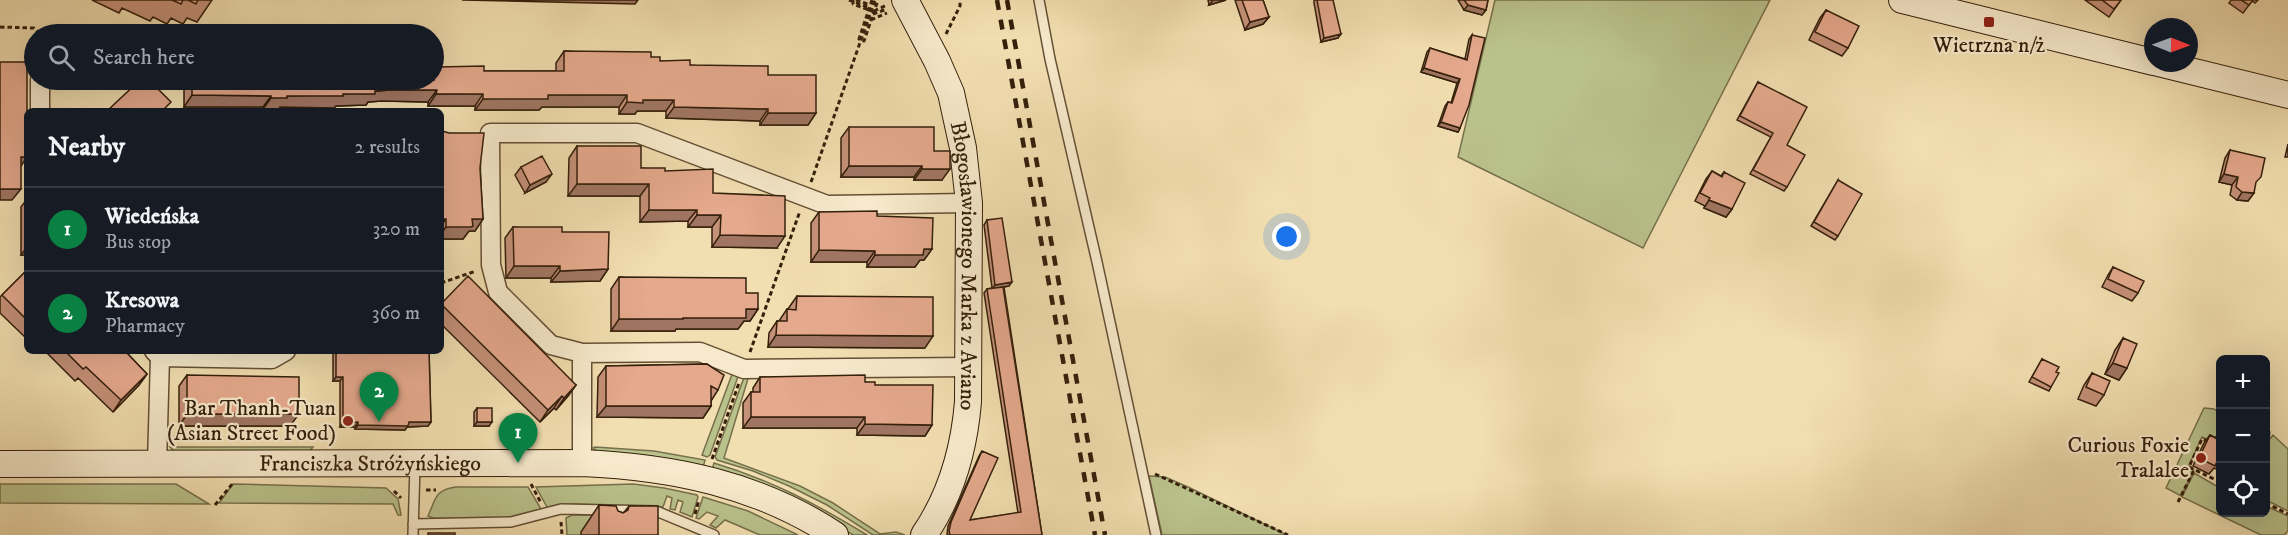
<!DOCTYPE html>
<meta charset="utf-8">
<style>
body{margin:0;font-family:"IM FELL DW Pica",serif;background:#242831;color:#f1f3f6}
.controls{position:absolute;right:18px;bottom:18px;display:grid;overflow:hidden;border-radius:9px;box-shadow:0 6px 24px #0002}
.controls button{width:54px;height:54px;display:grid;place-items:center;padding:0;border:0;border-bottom:2px solid #363941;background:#171b24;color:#f1f3f6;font:30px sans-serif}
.compass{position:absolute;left:2144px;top:18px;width:54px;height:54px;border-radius:50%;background:#171b24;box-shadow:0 6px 24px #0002;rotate:91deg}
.you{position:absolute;left:1287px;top:237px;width:21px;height:21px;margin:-15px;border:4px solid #fff;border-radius:50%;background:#1a73e8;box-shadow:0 0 0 9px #1a73e833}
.badge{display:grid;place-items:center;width:39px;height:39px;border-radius:50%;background:#0b8043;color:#fff;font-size:20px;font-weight:700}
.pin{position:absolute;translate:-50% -50px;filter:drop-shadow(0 2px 3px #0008)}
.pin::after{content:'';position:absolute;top:32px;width:21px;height:18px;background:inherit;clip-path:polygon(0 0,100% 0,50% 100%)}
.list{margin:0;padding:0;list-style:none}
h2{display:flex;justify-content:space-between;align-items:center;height:78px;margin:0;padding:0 24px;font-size:26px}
h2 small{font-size:20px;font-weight:400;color:#9ea1a6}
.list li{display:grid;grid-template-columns:39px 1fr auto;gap:18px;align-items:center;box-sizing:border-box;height:84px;padding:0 24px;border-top:2px solid #363941}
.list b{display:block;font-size:22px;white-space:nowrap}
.list p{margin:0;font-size:20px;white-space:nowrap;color:#9ea1a6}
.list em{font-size:20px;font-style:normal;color:#9ea1a6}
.icon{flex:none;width:33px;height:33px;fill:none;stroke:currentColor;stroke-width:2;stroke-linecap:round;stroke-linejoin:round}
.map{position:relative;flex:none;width:2288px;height:535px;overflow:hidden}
.search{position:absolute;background:#171b24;box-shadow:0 6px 24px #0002;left:24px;top:24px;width:420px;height:66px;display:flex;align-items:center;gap:15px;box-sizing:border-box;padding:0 21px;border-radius:33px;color:#9ea1a6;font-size:22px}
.panel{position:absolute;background:#171b24;box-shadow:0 6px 24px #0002;left:24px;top:108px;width:420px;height:246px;border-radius:9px}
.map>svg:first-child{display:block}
.green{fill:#bac28c;stroke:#77704c;stroke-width:1.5}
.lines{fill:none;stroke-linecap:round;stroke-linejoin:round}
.lane-casing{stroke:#644f34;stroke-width:12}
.street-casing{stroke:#644f34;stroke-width:21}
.secondary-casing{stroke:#341f0b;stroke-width:28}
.path{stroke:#341f0b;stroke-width:3;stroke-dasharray:4.5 3;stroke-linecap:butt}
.lane{stroke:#f7eacc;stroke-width:9}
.street{stroke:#f7eacc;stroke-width:18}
.secondary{stroke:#f7eacc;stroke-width:26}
.rail{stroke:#341f0b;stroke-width:4.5;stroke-dasharray:10 10;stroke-linecap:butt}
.wall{fill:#c59179;stroke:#341f0b;stroke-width:1.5}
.shaded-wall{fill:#a07663;stroke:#341f0b;stroke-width:1.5}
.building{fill:#e5a98d;stroke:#341f0b;stroke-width:1.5}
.poi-dot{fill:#8f2418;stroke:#f7eacc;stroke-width:2}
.labels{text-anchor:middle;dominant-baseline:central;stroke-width:4.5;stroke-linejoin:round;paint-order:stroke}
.poi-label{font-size:22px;fill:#341f0b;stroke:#f7eacc;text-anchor:end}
.street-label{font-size:22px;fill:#341f0b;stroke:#f7eacc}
</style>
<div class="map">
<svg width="2288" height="535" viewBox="0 0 2288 535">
<rect width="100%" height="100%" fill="#f2dfb1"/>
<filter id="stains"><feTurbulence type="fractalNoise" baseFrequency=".00333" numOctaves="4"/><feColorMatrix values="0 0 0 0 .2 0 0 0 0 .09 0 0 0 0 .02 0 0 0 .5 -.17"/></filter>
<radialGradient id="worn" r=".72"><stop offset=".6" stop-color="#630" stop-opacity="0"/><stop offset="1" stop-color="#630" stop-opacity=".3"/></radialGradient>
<path class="green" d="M1495,0H1770L1643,248L1458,157Z
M734,369L740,371L710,455L707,457L702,455Z
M746,372H750L724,458L800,486L833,503L880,534L896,532L905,535H873L827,505L789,486L753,471L717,460L715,457Z
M2204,408L2214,409L2220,413V428L2213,442L2202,437L2189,465L2194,470L2181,496L2166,488Z
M2266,428L2270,432L2269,440L2273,435L2288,449V511L2266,500Z
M170,447H313L309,452H175Z
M595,447L654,451L705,460L703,468L598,452L593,448Z
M714,463C771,480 816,504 867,535H853L837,525L712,470Z
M2194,473L2220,488V512H2266V506L2288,516V531L2284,535H2261L2182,497Z
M1149,476L1165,477L1188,487L1287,535H1162Z
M0,484H176L209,504L0,503Z
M233,484L386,488L398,499L401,515H398L393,504L219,503Z
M633,484L664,488L697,495L698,497L692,517L680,512L683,502L678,500L675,510L670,509L672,498L667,496L663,507L574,504L547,507L536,487Z
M456,487H528L541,509L502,519L433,518L428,516C436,499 434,490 456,487Z
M703,497L748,511L798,535H760L725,520L716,528L710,525L718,516L707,512L699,519L696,518Z
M572,515H593L581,535H567L566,518Z"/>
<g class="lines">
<g class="lane-casing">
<path id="lane" d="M1039,0L1050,59L1097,262L1156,535
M413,524L511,522L561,509L656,511L714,535
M413,535L415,465"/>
</g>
<g class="street-casing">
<path id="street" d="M40,111V80
M154,351L160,357L272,359L286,351
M582,353V463
M969,367L744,369L700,352L582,353L551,345L498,292L491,265L490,133H637L827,205L969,203
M157,464L160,357"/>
</g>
<g class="secondary-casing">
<g id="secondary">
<path id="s1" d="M905,0L937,61L951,93L963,148L969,203L968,402C964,450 952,494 924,535"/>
<path d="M1902,0L2153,62"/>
<path d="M2158,63L2288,95"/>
<path id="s2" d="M0,464L582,463C672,467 758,484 835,535"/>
</g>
</g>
<path class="path" d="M849,0L870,8
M853,0V4L869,10
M856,0L870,5
M872,0L859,39L864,41L878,0
M874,11L887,5
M873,14L887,9
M871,20L887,13
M0,27L34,28L40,34
M946,34L960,6V0
M811,182L875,0
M441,283L476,271
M750,352L800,211
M2208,441L2202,439L2189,467L2220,482
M712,459L739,383
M1155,474L1288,535
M531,484L541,503
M426,490H436
M394,491L401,498
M2178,502L2194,470
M2266,503L2288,514
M215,505L233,483
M695,514L699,500
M561,522L562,535"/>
<use href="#lane" class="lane"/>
<use href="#street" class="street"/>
<use href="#secondary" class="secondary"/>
<path class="rail" d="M997,0L1095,535
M1007,0L1105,535"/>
</g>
<path class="wall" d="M92,0H212L197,22L187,18L183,24L171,18L167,24L153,17L150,21L122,8L119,13Z
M1208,0H1226L1209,5Z
M1235,0H1263L1269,17L1263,24L1245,30Z
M1314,0H1333L1338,38L1321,42L1314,3Z
M1458,0H1488L1486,10L1482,15L1464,10Z
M2085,0H2121L2109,17Z
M2231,0H2258L2255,3L2252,1L2243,13L2229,3Z
M1826,10L1848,48L1842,56L1809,40L1820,18Z
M1472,35L1460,128L1458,132L1438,126L1445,106L1448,102L1451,103L1457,83L1421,72L1427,52L1430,48L1465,59L1469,39Z
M564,51L651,57L660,61L768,75L816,113L808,125H760V121L666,118V111H637L635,114H619V107H542L539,110H475V106H428V102L382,101L368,102L366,105L336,106L334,108L280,107L279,109H263V107H184V80H434L437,67L484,71H556V63Z
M1758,82L1787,145V187L1784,191L1750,174L1771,137L1737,120Z
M849,127L934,151L942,180H914V177H841V138Z
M442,131L480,168L483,219L475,231H469L463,239H441V132Z
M2288,144V157H2285Z
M577,146L641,168L665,171L713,193L777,248L712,247V227H688V221L640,222V196H568L569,158Z
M2230,150L2254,193L2248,201L2237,200L2230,195L2232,185L2219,182L2225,158Z
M521,167L546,182L525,193L515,175Z
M1712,171L1721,176L1724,172L1732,209L1726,217L1704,208L1705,206L1695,201L1706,179Z
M1838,180V236L1835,240L1811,226Z
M27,199V255H21V207Z
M819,212L877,216L932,249L924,260H920L915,267H867V262H811V223Z
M987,220L1009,286L1004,287L1042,535H947L948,526L979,456L982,451L970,520L1018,513L984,293L987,289L992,288L984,225Z
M513,227L562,232L608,269L600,281L551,282V278H506L505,238Z
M2113,267L2138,293L2132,301L2102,287L2108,275Z
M27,270V339L0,313V297Z
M619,277L746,293L758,309L750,321H744L738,329H676L675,331H611V289Z
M797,296L925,348L768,347L769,333L777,321H779L787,309H788Z
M441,304L576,385L568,396L556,410L554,408L540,422L441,324Z
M2123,338L2127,368L2119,380L2105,374L2115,350Z
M45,351H125L147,374L139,385L113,412L78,378L75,381Z
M333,351H429L431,422L428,426L407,427L405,430L355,429V427H340V381H333Z
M2042,359L2051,387L2049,391L2029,382Z
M707,364L718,390L711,401V406L703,418L597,417L598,377L606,366Z
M2092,373L2104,395L2096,406L2078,399L2084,385Z
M187,375L290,426H179V386Z
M760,377L865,382L875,385L932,425L925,436L857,435V428H743V403L751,392H753V388Z
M477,408L489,426H474V412Z
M2220,430V471L2214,468L2209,474L2193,466L2204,443L2210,435L2216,438Z
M599,505L623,513L625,511L629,506L658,535H581V532Z"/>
<path class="shaded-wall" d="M462,0H638L635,4Z
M1213,0H1226L1209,5Z
M1468,5L1486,10L1482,15L1464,10Z
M1269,17L1263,24L1245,30L1250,22Z
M1341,34L1338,38L1321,42L1324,38Z
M1424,68L1460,79L1457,83L1421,72Z
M390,90H437L428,102L382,101L368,102L366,105L336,106L334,108L280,107L279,109H263L271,98L287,96L343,94Z
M436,94H483L475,106H428Z
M192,95L271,96L263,107H184Z
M548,95H627L619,107H542L539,110H475L483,99Z
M643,100H674L666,111H637L635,114H619L627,102Z
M674,107L768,109L760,121L666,118Z
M768,113H816L808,125H760Z
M1441,122L1460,128L1458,132L1438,126Z
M21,157H27L19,169Z
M849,166H922L914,177H841Z
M922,169H950L942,180H914Z
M552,174L546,182L525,193L530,185Z
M2224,174L2238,177L2232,185L2219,182Z
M577,184H649L640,196H568Z
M0,189H21L12,200H0Z
M2242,192L2254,193L2248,201L2237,200Z
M1709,200L1732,209L1726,217L1704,208Z
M649,210H697L688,221L640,222Z
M697,215H721L712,227H688Z
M441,219H446L441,226Z
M472,219H483L475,231H469L463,239H441V234L446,227Z
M720,235L785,236L777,248L712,247Z
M27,247V255H21Z
M924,249H932L924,260H920L915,267H867L875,255Z
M819,250L875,251L867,262H811Z
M514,266H560L551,278H506Z
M608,269L600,281L551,282L560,271Z
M1012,282L1009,286L992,289L995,285Z
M746,309H758L750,321H744L738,329H676L675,331H611L619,319L683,318Z
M776,335L933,336L925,348L768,347Z
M2113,363L2127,368L2119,380L2105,374Z
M147,374L139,385L113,412L121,400Z
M336,377H343L340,381H333Z
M576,385L568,396L556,410L564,398Z
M562,396L554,408L540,422L548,410Z
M606,406H711L703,418L597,417Z
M187,414H299L290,426H179Z
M751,417H865L857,428H743Z
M358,422L355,427H340L343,423Z
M409,422H431L428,426L407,427L405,430L355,429L358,425Z
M477,422H492L489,426H474Z
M865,424L932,425L925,436L857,435Z"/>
<path class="building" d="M172,0H183L181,4Z
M188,0H198L196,4Z
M1242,0H1263L1269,17L1250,22Z
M1317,0H1333L1341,34L1324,38Z
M1464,0H1488L1486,10L1468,5Z
M2102,0H2121L2114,9Z
M2241,0H2253L2249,5Z
M1826,10L1859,26L1848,48L1815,32Z
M1472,35L1485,38L1469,105L1460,128L1441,122L1448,102L1452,103L1460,79L1424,68L1430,48L1467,60Z
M564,51L651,52V57H660V61L690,60V65L768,66V75H816V113H768V109L674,107V100H643V103L627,102V95H548V99H483V94H436L437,90H390L375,91V94H343V96H287V98H271V96L192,95V80H434V62H437V67L484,66V71H564Z
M0,62H27V157H21V189H0Z
M140,80H149L171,102L162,111H107Z
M1758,82L1807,107L1787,145L1805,155L1787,187L1753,170L1773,133L1740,116Z
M849,127H934V151H950V169H922V166H849Z
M442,131L449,133H484L480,168L483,219H472L473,226L471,227H446V219H441Z
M577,146H641V168H665V171L713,169V193L785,196V236L720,235L721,215H697V210H649V184H577Z
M2230,150L2265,158L2261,177L2256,182L2254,193L2242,192L2236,187L2238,177L2224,174Z
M542,156L552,174L530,185L521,167Z
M1712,171L1722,177L1724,172L1745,183L1732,209L1709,200L1710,198L1700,193Z
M1838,180L1862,194L1838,236L1814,222Z
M877,211V216L933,218L932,249H924L923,255H875V251L819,250V212Z
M1002,218L1012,282L995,285L987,220Z
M513,227H562V232H609L608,269L560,271V266H514Z
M2113,267L2144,281L2138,293L2108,279Z
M27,270V320L2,295Z
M468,276L576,385L564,398L562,396L548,410L441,304Z
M619,277L746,278V293H758V309H746V318H683V319H619Z
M1003,287L1042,535H950L949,531L951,522L982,451L998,458L970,520L1021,512L987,289Z
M797,296L933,297V336L776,335L777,321H787V309L796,310Z
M2123,338L2137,344L2127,368L2113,363Z
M65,351H125L147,374L121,400L86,367L83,369Z
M336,351H429L431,422H409L408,426L358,425V422L343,423V377H336Z
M2042,359L2059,367L2056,372L2059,373L2051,387L2032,377Z
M707,364L724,375L718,390L711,386V406H606V366Z
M2092,373L2110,381L2104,395L2086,387Z
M187,375L299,377V414H187Z
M865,375V382H875V385H933L932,425L865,424V417H751V392H760V377Z
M477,408H492V422H477Z
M2220,433V460L2218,459L2215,466L2199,458L2210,435L2217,439Z
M599,505L616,506L618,511L623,513L628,510L629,506H658V535H599Z
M428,533H455V535H428Z"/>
<g class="poi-dot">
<rect x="1983" y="16" width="12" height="12" rx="3"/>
<circle cx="348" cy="421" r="6"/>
<circle cx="2201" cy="458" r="6"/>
</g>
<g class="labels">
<g class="poi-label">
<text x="1989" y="45" text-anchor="middle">Wietrzna n/ż</text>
<text x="336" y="408">Bar Thanh-Tuan<tspan x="336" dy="25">(Asian Street Food)</tspan></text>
<text x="2189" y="445">Curious Foxie<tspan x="2189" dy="25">Tralalee</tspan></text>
</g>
<g class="street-label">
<text stroke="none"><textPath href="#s1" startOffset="278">Błogosławionego Marka z Aviano</textPath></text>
<text stroke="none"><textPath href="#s2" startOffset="370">Franciszka Stróżyńskiego</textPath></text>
</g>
</g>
<rect width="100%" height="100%" filter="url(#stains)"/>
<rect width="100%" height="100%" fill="url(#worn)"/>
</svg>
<div class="controls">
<button>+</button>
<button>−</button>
<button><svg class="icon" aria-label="locate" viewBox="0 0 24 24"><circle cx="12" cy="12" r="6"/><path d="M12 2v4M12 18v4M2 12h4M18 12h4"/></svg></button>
</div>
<svg class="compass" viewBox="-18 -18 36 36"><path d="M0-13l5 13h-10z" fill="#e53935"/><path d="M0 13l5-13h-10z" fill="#9ea1a6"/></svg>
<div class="you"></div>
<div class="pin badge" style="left:518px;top:463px">1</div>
<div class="pin badge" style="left:379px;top:422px">2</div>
<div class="search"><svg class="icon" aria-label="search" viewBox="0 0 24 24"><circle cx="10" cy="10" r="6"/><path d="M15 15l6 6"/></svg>Search here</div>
<section class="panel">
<h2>Nearby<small>2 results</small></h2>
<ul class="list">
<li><span class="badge">1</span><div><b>Wiedeńska</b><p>Bus stop</p></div><em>320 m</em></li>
<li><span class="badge">2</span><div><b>Kresowa</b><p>Pharmacy</p></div><em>360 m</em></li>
</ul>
</section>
</div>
